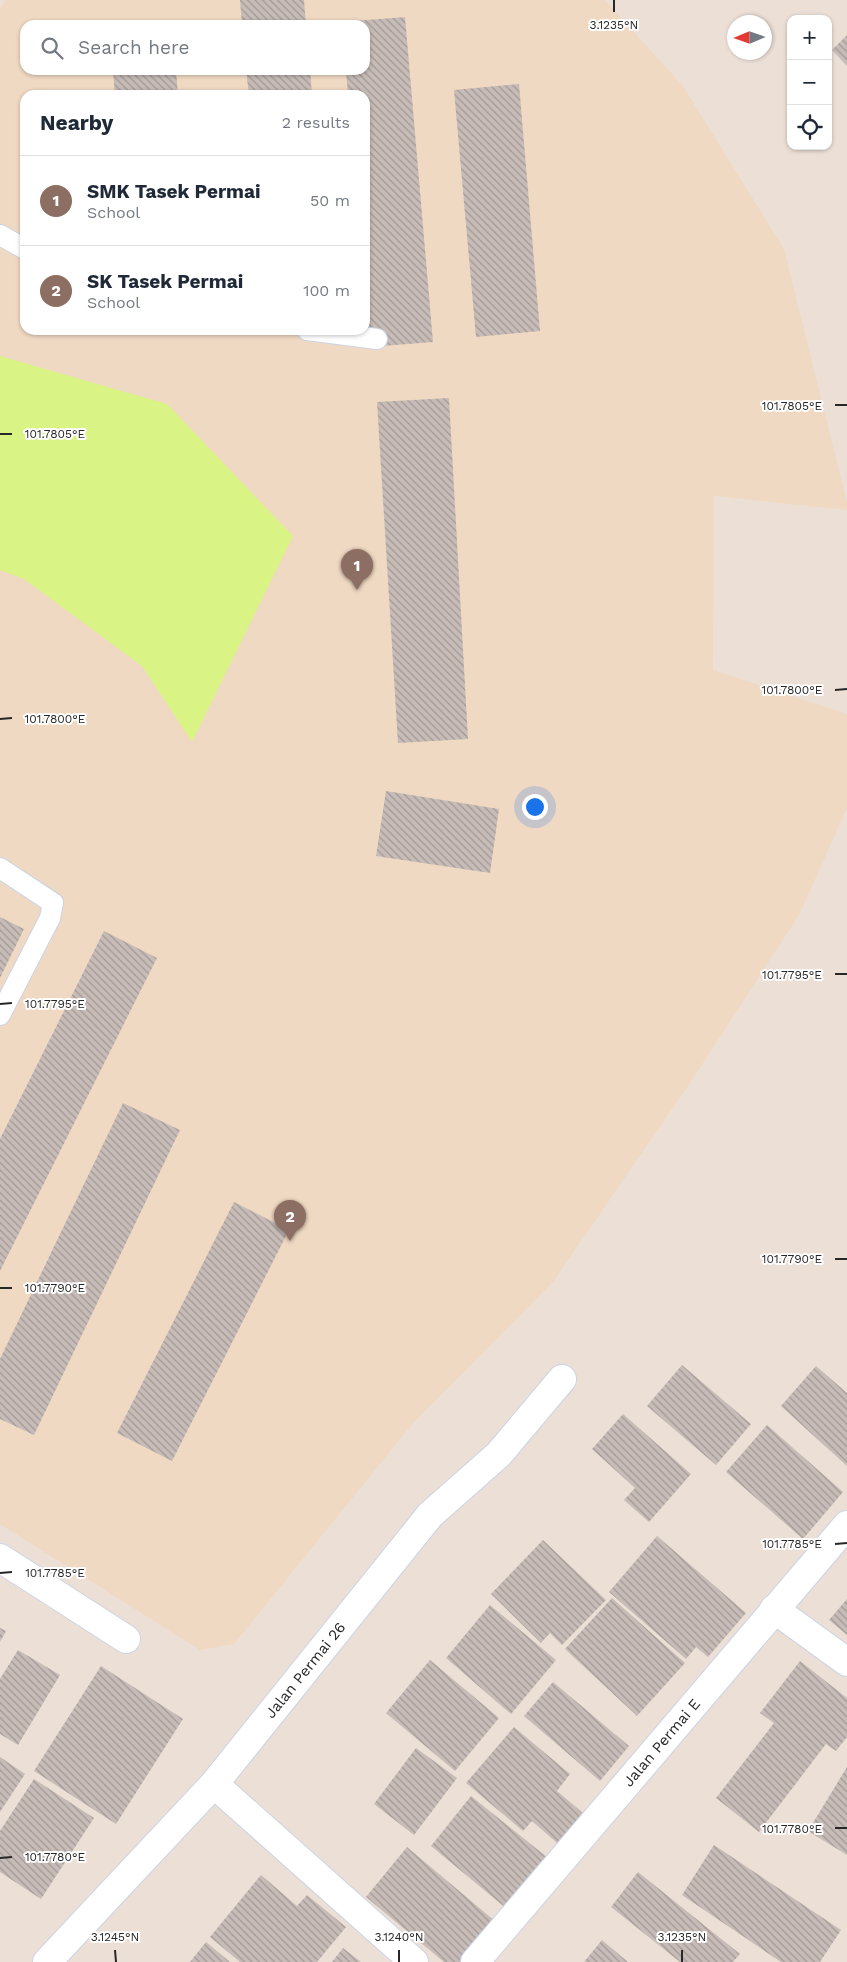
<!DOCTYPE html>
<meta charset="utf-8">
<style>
body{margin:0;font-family:"Work Sans",sans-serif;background:#f6f6f7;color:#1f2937}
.controls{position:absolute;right:15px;top:15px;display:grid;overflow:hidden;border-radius:10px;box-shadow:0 1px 4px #0004}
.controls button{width:45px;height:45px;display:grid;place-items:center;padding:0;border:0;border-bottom:1px solid #e0e1e3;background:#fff;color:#1f2937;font:25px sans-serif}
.compass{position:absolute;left:727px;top:15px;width:45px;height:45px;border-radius:50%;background:#fff;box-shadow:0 1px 4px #0004;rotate:268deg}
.you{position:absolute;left:534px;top:806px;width:18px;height:18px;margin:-12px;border:4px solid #fff;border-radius:50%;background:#1a73e8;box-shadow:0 0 0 8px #1a73e833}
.badge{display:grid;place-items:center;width:32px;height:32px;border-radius:50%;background:#307eff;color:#fff;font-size:16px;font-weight:700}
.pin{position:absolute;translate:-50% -41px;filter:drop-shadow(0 1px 2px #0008)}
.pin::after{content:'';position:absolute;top:26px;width:18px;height:15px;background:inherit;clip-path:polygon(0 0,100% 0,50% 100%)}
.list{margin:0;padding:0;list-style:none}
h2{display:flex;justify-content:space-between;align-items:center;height:65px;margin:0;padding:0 20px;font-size:21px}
h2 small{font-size:16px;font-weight:400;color:#747a83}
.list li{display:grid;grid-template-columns:32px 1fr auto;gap:15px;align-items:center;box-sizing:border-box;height:90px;padding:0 20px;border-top:1px solid #e0e1e3}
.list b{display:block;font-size:19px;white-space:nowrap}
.list p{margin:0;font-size:16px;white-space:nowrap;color:#747a83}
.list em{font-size:16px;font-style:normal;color:#747a83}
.icon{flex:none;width:28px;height:28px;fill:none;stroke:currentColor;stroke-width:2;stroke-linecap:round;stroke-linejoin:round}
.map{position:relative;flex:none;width:847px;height:1962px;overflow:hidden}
.search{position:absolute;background:#fff;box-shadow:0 1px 4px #0004;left:20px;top:20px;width:350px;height:55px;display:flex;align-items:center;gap:12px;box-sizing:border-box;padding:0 18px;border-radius:15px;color:#747a83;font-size:19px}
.panel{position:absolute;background:#fff;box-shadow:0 1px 4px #0004;left:20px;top:90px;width:350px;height:245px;border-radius:15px}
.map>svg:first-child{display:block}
.education{fill:#f0d9c3;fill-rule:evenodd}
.pitch{fill:#d9f385}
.building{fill:url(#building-back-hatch)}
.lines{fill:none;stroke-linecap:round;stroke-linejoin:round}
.lane-casing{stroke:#ccd4e3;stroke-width:22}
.street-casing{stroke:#ccd4e3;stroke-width:30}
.lane{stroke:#fff;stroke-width:20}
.street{stroke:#fff;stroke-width:28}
.ticks{fill:none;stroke:#272727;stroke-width:2}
.labels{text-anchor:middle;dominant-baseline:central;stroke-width:4;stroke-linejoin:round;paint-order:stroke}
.street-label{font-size:15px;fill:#272727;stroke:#fff}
.ticks-label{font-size:12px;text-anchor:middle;fill:#272727;stroke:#fff;stroke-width:4;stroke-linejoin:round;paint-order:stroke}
</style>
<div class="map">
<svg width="847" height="1962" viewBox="0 0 847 1962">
<defs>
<pattern id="building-back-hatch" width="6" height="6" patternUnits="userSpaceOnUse" patternTransform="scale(1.25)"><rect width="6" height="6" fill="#c7bcb7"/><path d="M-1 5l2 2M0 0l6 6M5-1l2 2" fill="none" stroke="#a29995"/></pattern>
</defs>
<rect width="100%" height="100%" fill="#ecdfd6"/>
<path class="education" d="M6,0H605L683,86L784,249L847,502V510L714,496L713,670L847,714V808L799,915L692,1080L553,1282L414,1422L234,1644L200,1650L0,1524V9ZM25,25H365V70H25ZM25,95H365V330H25Z"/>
<path class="pitch" d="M0,356L167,404L293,536L192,742L142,666L24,579L0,570Z"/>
<path class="building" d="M240,0H304L306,25H242Z
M405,17L433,342L370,347L365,292V95H348L346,70H365V25H342L341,22Z
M847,35V66L832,50Z
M113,70H176L178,95H115Z
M246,70H310L312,95H249Z
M519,84L540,331L476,337L454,90Z
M449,398L468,739L398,743L377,402Z
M386,791L499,809L490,873L376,856Z
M0,917L24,929L0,978Z
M104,931L157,958L0,1271V1139Z
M123,1103L180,1130L34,1435L0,1419V1359Z
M234,1202L289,1230L172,1461L117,1433Z
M682,1365L751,1424L716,1465L647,1406Z
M816,1366L847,1393V1466L781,1406Z
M623,1414L691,1474L649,1522L624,1500L635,1488L592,1449Z
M767,1425L843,1492L803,1539L726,1472Z
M657,1536L746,1613L708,1657L696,1647L686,1659L609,1592Z
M543,1540L606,1600L562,1645L550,1633L541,1643L491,1594Z
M612,1598L685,1663L637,1716L565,1649Z
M847,1599V1635L829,1620Z
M490,1605L556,1660L511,1714L446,1658Z
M0,1628L6,1631L0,1642Z
M18,1650L60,1675L18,1745L0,1734V1679Z
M430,1660L499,1718L455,1771L386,1713Z
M800,1661L847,1698V1737L836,1751L826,1744L759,1832L716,1798L774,1723L760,1713Z
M101,1666L183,1719L116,1824L34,1771Z
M553,1682L629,1746L600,1781L524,1716Z
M514,1727L570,1774L557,1791L590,1819L564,1849L532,1821L523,1831L466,1783Z
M416,1748L457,1778L414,1835L374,1804Z
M0,1757L25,1774L0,1812Z
M847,1767V1855L808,1831Z
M34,1779L94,1818L41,1899L0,1872V1831Z
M471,1796L548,1858L507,1909L431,1846Z
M714,1845L841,1930L820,1962H781L682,1895Z
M407,1847L496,1922L463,1962H444L366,1897Z
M638,1872L740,1954L733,1962H680L611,1907Z
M261,1875L297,1906L307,1895L346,1927L317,1962H240L210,1937Z
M602,1940L628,1962H584Z
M206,1942L230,1962H190Z
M343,1948L361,1962H332Z"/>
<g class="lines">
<g class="lane-casing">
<path id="lane" d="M0,235L25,249
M307,330L377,339
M0,868L53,903L50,918L0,1015"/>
</g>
<g class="street-casing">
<g id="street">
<path d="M0,1558L126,1639"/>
<path d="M774,1609L847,1662"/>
<path d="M214,1784L414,1962"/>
<path id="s1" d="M47,1962L214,1784L430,1515L499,1454L562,1379"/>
<path id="s2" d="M475,1962L847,1525"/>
</g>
</g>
<use href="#lane" class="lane"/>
<use href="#street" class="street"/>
</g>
<path class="ticks" d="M614,0V12M835,405H847M0,434H12M835,690L847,689M0,719L12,718M835,974H847M0,1004L12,1003M835,1259H847M0,1288H12M835,1544L847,1543M0,1573L12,1572M835,1828H847M0,1858L12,1857M115,1950L116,1962M399,1950V1962M682,1950V1962"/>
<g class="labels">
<g class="street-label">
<text stroke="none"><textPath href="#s1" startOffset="390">Jalan Permai 26</textPath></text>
<text stroke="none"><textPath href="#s2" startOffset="288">Jalan Permai E</textPath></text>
</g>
</g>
<g class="ticks-label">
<text x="614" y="29">3.1235°N</text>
<text x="792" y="410">101.7805°E</text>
<text x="55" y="438">101.7805°E</text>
<text x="792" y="694">101.7800°E</text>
<text x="55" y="723">101.7800°E</text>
<text x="792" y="979">101.7795°E</text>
<text x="55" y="1008">101.7795°E</text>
<text x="792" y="1263">101.7790°E</text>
<text x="55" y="1292">101.7790°E</text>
<text x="792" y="1548">101.7785°E</text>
<text x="55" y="1577">101.7785°E</text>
<text x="792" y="1833">101.7780°E</text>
<text x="55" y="1861">101.7780°E</text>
<text x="115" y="1941">3.1245°N</text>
<text x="399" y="1941">3.1240°N</text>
<text x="682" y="1941">3.1235°N</text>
</g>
</svg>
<div class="controls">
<button>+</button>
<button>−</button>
<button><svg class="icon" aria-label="locate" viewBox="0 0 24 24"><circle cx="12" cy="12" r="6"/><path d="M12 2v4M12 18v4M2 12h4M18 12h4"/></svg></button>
</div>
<svg class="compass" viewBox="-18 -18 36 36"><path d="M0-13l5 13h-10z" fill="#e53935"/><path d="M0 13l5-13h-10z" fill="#747a83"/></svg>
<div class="you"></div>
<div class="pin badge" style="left:357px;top:590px;background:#8d6e63">1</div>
<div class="pin badge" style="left:290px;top:1241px;background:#8d6e63">2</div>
<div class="search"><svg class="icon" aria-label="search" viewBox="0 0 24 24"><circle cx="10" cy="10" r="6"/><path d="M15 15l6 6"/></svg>Search here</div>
<section class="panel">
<h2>Nearby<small>2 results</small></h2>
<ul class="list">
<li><span class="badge" style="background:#8d6e63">1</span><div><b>SMK Tasek Permai</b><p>School</p></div><em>50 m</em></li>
<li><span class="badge" style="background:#8d6e63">2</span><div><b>SK Tasek Permai</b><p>School</p></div><em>100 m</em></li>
</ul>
</section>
</div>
